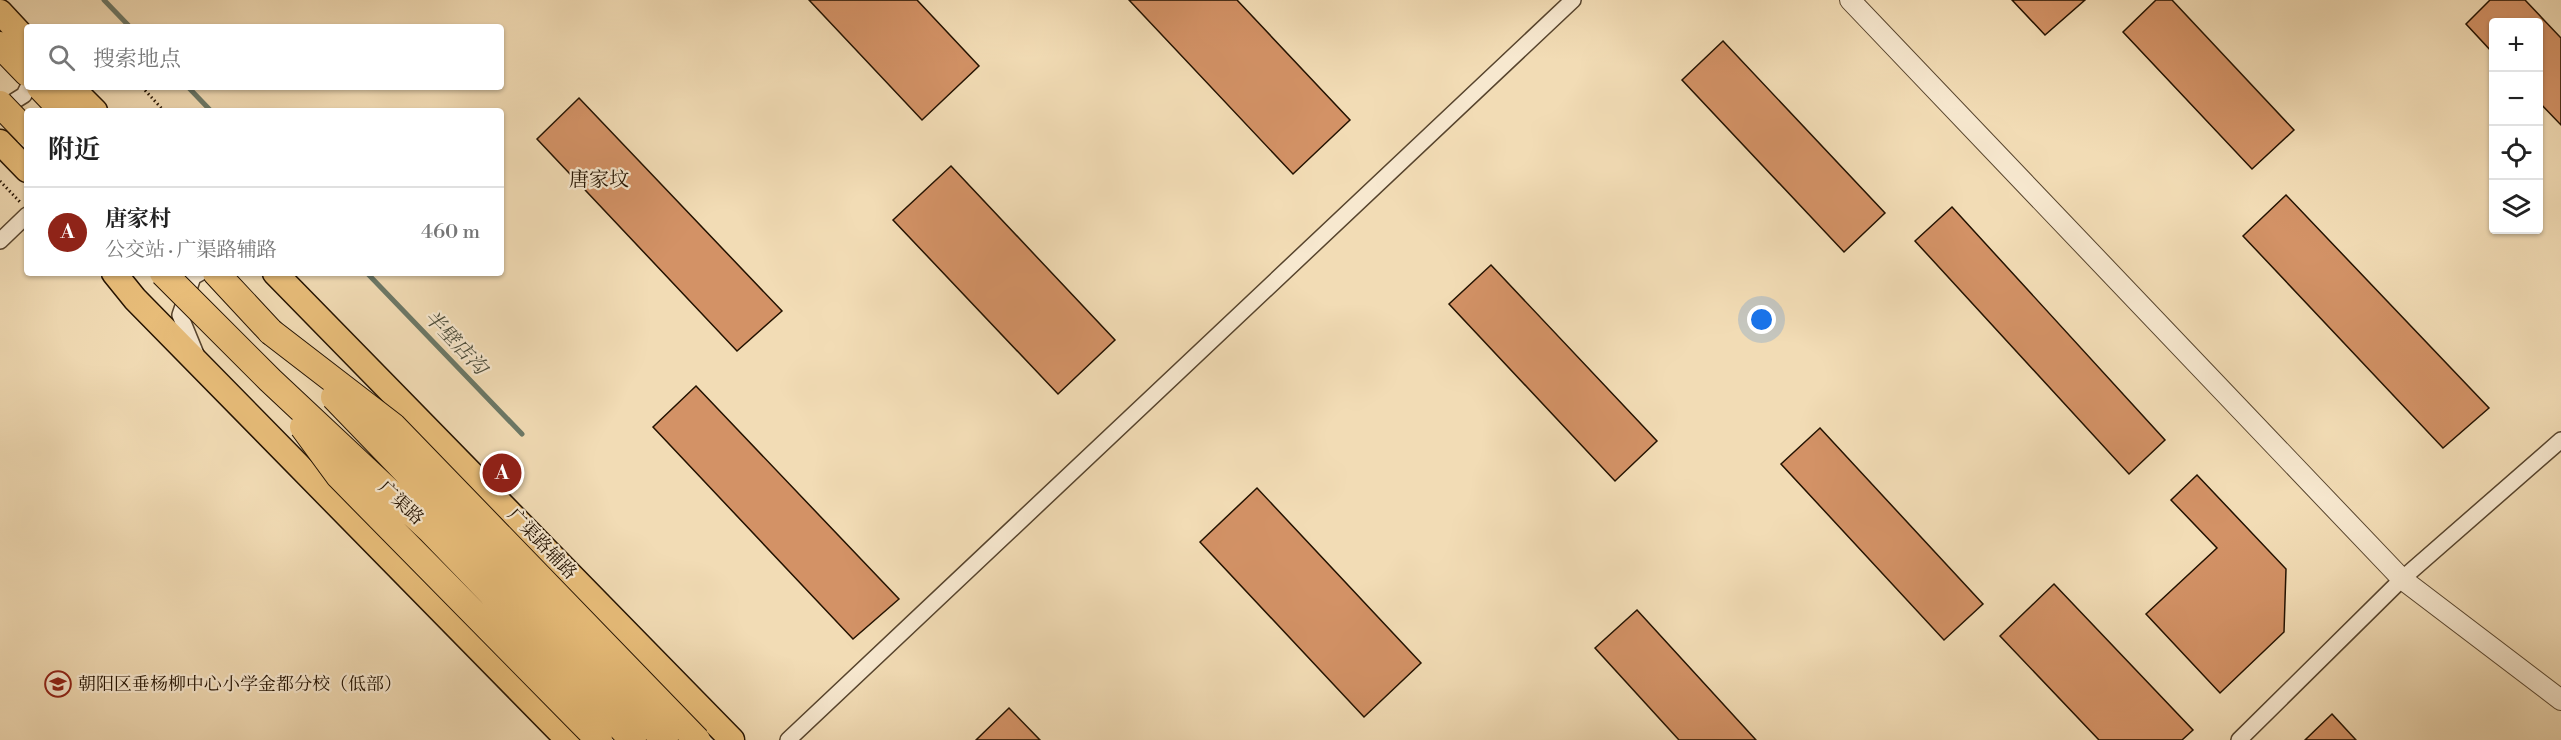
<!DOCTYPE html>
<html lang="zh">
<meta charset="utf-8">
<style>
body{margin:0;font-family:"Libre Bodoni","Noto Serif SC",serif;background:#f6f6f6;color:#222}
.controls{position:absolute;right:18px;top:18px;display:grid;overflow:hidden;border-radius:6px;box-shadow:0 2px 4px #0004}
.controls button{width:54px;height:54px;display:grid;place-items:center;padding:0;border:0;border-bottom:2px solid #e0e0e0;background:#fff;color:#222;font:30px sans-serif}
.you{position:absolute;left:1762px;top:320px;width:21px;height:21px;margin:-15px;border:4px solid #fff;border-radius:50%;background:#1a73e8;box-shadow:0 0 0 9px #1a73e833}
.badge{display:grid;place-items:center;width:39px;height:39px;border-radius:50%;background:#8f2418;color:#fff;font-size:20px;font-weight:700}
.pin{position:absolute;translate:-50% -50%;border:3px solid #fff;box-shadow:0 2px 6px #0006}
.list{margin:0;padding:0;list-style:none}
h2{display:flex;justify-content:space-between;align-items:center;height:78px;margin:0;padding:0 24px;font-size:26px}
h2 small{font-size:20px;font-weight:400;color:#767676}
.list li{display:grid;grid-template-columns:39px 1fr auto;gap:18px;align-items:center;box-sizing:border-box;height:90px;padding:0 24px;border-top:2px solid #e0e0e0}
.list b{display:block;font-size:22px;white-space:nowrap}
.list p{margin:0;font-size:20px;white-space:nowrap;color:#767676}
.list em{font-size:20px;font-style:normal;color:#767676}
.icon{flex:none;width:33px;height:33px;fill:none;stroke:currentColor;stroke-width:2;stroke-linecap:round;stroke-linejoin:round}
.map{position:relative;flex:none;width:2561px;height:740px;overflow:hidden}
.search{position:absolute;background:#fff;box-shadow:0 2px 4px #0004;left:24px;top:24px;width:480px;height:66px;display:flex;align-items:center;gap:15px;box-sizing:border-box;padding:0 21px;border-radius:6px;color:#767676;font-size:22px}
.panel{position:absolute;background:#fff;box-shadow:0 2px 4px #0004;left:24px;top:108px;width:480px;height:168px;border-radius:6px}
.map>svg:first-child{display:block}
.lines{fill:none;stroke-linecap:round;stroke-linejoin:round}
.stream{stroke:#6b7867;stroke-width:5}
.building{fill:#d39266;stroke:#231200;stroke-width:1.5}
.minor-casing{stroke:#57442d;stroke-width:18}
.tertiary-casing{stroke:#57442d;stroke-width:22}
.primary-casing{stroke:#231200;stroke-width:27}
.trunk-casing{stroke:#231200;stroke-width:28}
.path{stroke:#231200;stroke-width:3;stroke-dasharray:1.5 3;stroke-linecap:butt}
.minor{stroke:#f7e8cf;stroke-width:15}
.tertiary{stroke:#f7e8cf;stroke-width:20}
.primary{stroke:#e9be7a;stroke-width:24}
.trunk{stroke:#e9be7a;stroke-width:26}
.trunk-bridge-casing{stroke:#231200;stroke-width:28;stroke-linecap:butt}
.trunk-bridge{stroke:#e9be7a;stroke-width:26}
.labels{text-anchor:middle;dominant-baseline:central;stroke-width:4.5;stroke-linejoin:round;paint-order:stroke}
.street-label{font-size:18px;fill:#231200;stroke:#f7e8cf}
.poi-label{font-size:18px;fill:#231200;stroke:#f7e8cf;text-anchor:start}
.neighbourhood-label{font-size:20px;fill:#231200;stroke:#f7e8cf}
.water-label{font-size:20px;font-style:italic;fill:#4d4e3c;stroke:#f7e8cf}
</style>
<div class="map">
<svg width="2561" height="740" viewBox="0 0 2561 740">
<rect width="100%" height="100%" fill="#f2dcb5"/>
<filter id="stains"><feTurbulence type="fractalNoise" baseFrequency=".00333" numOctaves="4"/><feColorMatrix values="0 0 0 0 .2 0 0 0 0 .09 0 0 0 0 .02 0 0 0 .5 -.17"/></filter>
<radialGradient id="worn" r=".72"><stop offset=".6" stop-color="#630" stop-opacity="0"/><stop offset="1" stop-color="#630" stop-opacity=".3"/></radialGradient>
<g class="lines">
<path class="stream" d="M104,0L130,27
M188,87L211,111
M367,273L522,434"/>
</g>
<path class="building" d="M809,0H917L979,66L922,120Z
M1129,0H1237L1350,120L1293,174Z
M2012,0H2085L2045,35Z
M2156,0H2172L2294,130L2252,169L2123,32Z
M2490,0H2525L2561,38V125L2538,101V22H2493V53L2466,24Z
M1723,41L1885,213L1844,252L1682,80Z
M579,98L782,311L737,351L537,139Z
M951,166L1115,340L1058,394L893,220Z
M2286,195L2489,408L2443,448L2243,236Z
M1952,207L2165,440L2129,474L1915,241Z
M1491,265L1657,441L1615,481L1449,304Z
M696,386L899,599L853,639L653,427Z
M1820,428L1983,604L1944,640L1781,464Z
M2197,475L2286,569L2284,632L2220,693L2146,614L2217,548L2171,500Z
M1257,488L1421,663L1364,717L1200,542Z
M2054,584L2193,730L2182,740H2099L2000,636Z
M1637,610L1756,740H1679L1595,648Z
M1009,708L1040,740H976Z
M2332,714L2356,740H2305Z"/>
<g class="lines">
<g class="minor-casing">
<path id="minor" d="M0,110L24,95L28,87
M0,241L27,215
M196,354L180,315L193,277L200,273
M788,740L1573,0
M2239,740L2402,579L2561,440"/>
</g>
<g class="tertiary-casing">
<path id="tertiary" d="M1850,0L2402,579L2561,700"/>
</g>
<g class="primary-casing">
<path id="primary" d="M0,12L27,41
M71,87L95,111
M0,142L27,170
M114,273L135,299L568,740
M275,273L732,740"/>
</g>
<g class="trunk-casing">
<path id="trunk" d="M0,45L27,73
M40,87L63,111
M216,273L271,332"/>
</g>
<path class="path" d="M142,87L164,111
M0,181L20,202"/>
<use href="#minor" class="minor"/>
<use href="#tertiary" class="tertiary"/>
<use href="#primary" class="primary"/>
<use href="#trunk" class="trunk"/>
<g class="trunk-bridge-casing">
<path id="trunk-bridge" d="M0,104L27,132
M163,273L270,380L430,530L633,740
M271,332L393,426L697,740
M334,397L665,740
M303,427L339,476L599,740"/>
</g>
<use href="#trunk-bridge" class="trunk-bridge"/>
</g>
<defs>
<g id="school-ring" transform="scale(1.35)"><circle r="9.5" fill="#f7e8cf" stroke="#8f2418" stroke-width="1.5"/><path d="M0-5L7-2L0 1L-7-2ZM-4 1L0 2.5L4 1V4Q0 6-4 4Z" fill="#8f2418"/></g>
</defs>
<g fill-rule="evenodd">
<use href="#school-ring" x="58" y="684"/>
</g>
<g class="labels">
<g class="street-label">
<text transform="translate(401 503) rotate(43)">广渠路</text>
<text transform="translate(542 544) rotate(46)">广渠路辅路</text>
</g>
<g class="poi-label">
<text x="78" y="684">朝阳区垂杨柳中心小学金都分校（低部）</text>
</g>
<g class="neighbourhood-label">
<text x="599" y="180">唐家坟</text>
</g>
<g class="water-label">
<text transform="translate(455 343) rotate(46)">半壁店沟</text>
</g>
</g>
<rect width="100%" height="100%" filter="url(#stains)"/>
<rect width="100%" height="100%" fill="url(#worn)"/>
</svg>
<div class="controls">
<button>+</button>
<button>−</button>
<button><svg class="icon" aria-label="locate" viewBox="0 0 24 24"><circle cx="12" cy="12" r="6"/><path d="M12 2v4M12 18v4M2 12h4M18 12h4"/></svg></button>
<button><svg class="icon" aria-label="layers" viewBox="0 0 24 24"><path d="M12 4l9 5-9 5-9-5zM3 14l9 5 9-5"/></svg></button>
</div>
<div class="you"></div>
<div class="pin badge" style="left:502px;top:473px">A</div>
<div class="search"><svg class="icon" aria-label="search" viewBox="0 0 24 24"><circle cx="10" cy="10" r="6"/><path d="M15 15l6 6"/></svg>搜索地点</div>
<section class="panel">
<h2>附近<small></small></h2>
<ul class="list">
<li><span class="badge">A</span><div><b>唐家村</b><p>公交站 · 广渠路辅路</p></div><em>460 m</em></li>
</ul>
</section>
</div>
